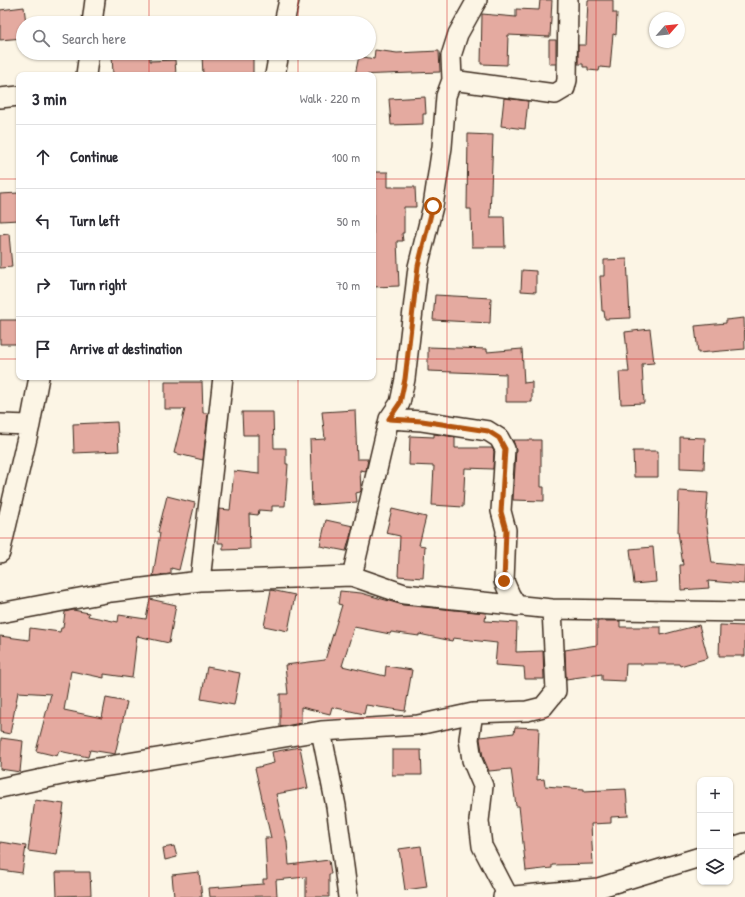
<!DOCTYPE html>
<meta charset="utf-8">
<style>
body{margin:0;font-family:"Patrick Hand",sans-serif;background:#f7f7f7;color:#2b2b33}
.controls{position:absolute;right:12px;bottom:12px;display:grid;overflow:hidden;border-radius:8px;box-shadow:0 1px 3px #0004}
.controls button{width:36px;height:36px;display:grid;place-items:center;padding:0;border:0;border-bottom:1px solid #e1e1e2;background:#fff;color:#2b2b33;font:20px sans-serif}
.compass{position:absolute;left:649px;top:12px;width:36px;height:36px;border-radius:50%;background:#fff;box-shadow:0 1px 3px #0004;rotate:63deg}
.stop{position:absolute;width:12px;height:12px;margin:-9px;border:3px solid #b45309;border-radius:50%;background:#fff}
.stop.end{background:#b45309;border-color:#fff;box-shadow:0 1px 4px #0008}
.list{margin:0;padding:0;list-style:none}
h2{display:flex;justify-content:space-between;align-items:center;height:52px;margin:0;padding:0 16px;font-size:17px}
h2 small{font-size:13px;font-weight:400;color:#7c7c81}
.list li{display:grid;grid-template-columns:26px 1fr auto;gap:12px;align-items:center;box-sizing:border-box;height:64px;padding:0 16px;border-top:1px solid #e1e1e2}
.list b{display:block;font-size:15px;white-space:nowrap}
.list em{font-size:13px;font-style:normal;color:#7c7c81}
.icon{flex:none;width:22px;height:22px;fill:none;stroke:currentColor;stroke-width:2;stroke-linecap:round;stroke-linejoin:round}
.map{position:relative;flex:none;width:745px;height:897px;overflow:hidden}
.search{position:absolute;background:#fff;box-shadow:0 1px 3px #0004;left:16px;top:16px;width:360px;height:44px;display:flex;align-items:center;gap:10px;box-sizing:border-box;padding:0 14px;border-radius:22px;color:#7c7c81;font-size:15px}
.panel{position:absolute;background:#fff;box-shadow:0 1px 3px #0004;left:16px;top:72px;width:360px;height:308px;border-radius:8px}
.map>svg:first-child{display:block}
.building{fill:#e4aaa0;stroke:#3b2a1e}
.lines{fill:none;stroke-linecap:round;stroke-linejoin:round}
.minor-casing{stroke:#3b2a1e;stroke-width:22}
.minor{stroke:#fcf5e5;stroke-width:19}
.route{stroke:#b45309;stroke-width:5}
.grid{fill:none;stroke:#d62828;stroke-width:1;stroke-opacity:0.55}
</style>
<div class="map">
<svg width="745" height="897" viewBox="0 0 745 897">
<rect width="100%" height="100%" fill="#fcf5e5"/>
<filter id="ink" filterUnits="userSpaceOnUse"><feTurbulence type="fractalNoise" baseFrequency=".025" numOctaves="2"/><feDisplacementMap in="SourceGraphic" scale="8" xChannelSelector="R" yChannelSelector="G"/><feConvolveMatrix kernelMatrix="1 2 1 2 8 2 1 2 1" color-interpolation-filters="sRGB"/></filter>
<g filter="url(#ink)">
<path class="building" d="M540,0H552L550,37L508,35L507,65L481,64L482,14L516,17V9L539,10Z
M588,0H613V13H617L616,35L613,34L610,68L600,67L599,71L588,70V67H583V64H578V45H586Z
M24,7L26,23H23V38L0,40V10Z
M549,40H556V64H549Z
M375,50L397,53L439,51L440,72L355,75L359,56L374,59Z
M150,53V61L175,60L176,75H113L112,55Z
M228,54V57L253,56V75H203L202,55Z
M425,97L426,114H423V124L391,125L389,99Z
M504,98L528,101L525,129L501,126Z
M468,134L493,135L490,217H504L505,247H472L471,209H467Z
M373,172H388V187H415L416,207H404V233H402L403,241H397L399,286L373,287Z
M19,193V220L0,221V194Z
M9,234L12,267L0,268V235Z
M627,259L630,318L605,319L604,311H602L600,276H604V260Z
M522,270L536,271V292L521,291Z
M435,295L491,298L490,323L433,320Z
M744,318L745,349L698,353L695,326L726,323V320Z
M0,320H19V344H0Z
M650,329L654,363L642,364L644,403L621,404L619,372H629L625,332Z
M428,347L487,349V352L522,349L524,383L532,382V402H506V374L428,371Z
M165,382H202L203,413H208L203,460L174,453L185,409H165Z
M355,410L357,459H368L366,471L360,470L361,491L360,492L356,493L357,502L312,505L310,440L325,439L322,412Z
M242,412H273L274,448H286V464H288L285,506H272V511L259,510L258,515L249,514L250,549L223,550V543H218L219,509L230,510L234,471L259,474V435H243Z
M117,422L119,451L74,453L73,424Z
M434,434L455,437V448H492L494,451L493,469L465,468L463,507L432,505L434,466L409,465L410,436L434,437Z
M680,437L705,438L704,469L680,468Z
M513,440H541V487H544V501L513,500L516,450Z
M633,451H658V477H634Z
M679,491L708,493L706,520L712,563L745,566L744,584L708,581L709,588L681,590L680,565H683L678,532Z
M167,496L195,503L179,570L171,568V574L153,576L160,533L158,532Z
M392,509L426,517L419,545L425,546L423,578L398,576L400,536L386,533Z
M326,520L353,526L346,551L320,546Z
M653,547L656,582L634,584L630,549Z
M271,590L295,595L288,631L264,626Z
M340,591L361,593L403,605L486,613L485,621L517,623L516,652L543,651L544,679H525L524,667L495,665L497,643L453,638L452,641L419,634V636L391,632L390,634L354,627L342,666L385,676L386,666L412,670L405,711L366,705L364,714L332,707L330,714L301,707V723L280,727V694H288L285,665L325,660L342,605L338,604Z
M150,599L176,605L169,643L137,636L132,678L104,674V678L71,671L64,710L102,718L106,698L127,702L115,754L90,750L88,757L59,751L57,756L36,751L51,694L18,692L10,734L0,732V636L29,640L30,628L60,632L61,628H63L65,612L73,610L89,613L88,616L118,622L119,615L146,619Z
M597,621H620V627H661V635L699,625L708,658L680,666L679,664H626L625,681L602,680V674L566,679L565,650L597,645Z
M720,625L745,626V656H719Z
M207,667L240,673L234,705L201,699Z
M515,727L539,728L537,780L544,779L545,786L584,789V791L626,789L628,816L611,817V823L591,824L593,864L552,865V868L526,871L519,806H516L511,769L489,771L483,757L480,739V737L514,733Z
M1,738L23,741L20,772L0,769Z
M300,747L308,788L276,794L287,842L289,865L329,860L331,874H329V897H306V877L276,880L277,896L210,897L209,888L263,884V879H267L265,838H271L255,768L274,763L272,752Z
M392,750H421L422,775H392Z
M35,800L64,804L57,855L28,851Z
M0,842L26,846L22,873L0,870Z
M174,846L177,857L165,860L163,848Z
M421,846L427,887L405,890L399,849Z
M56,872H90L91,895L57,896Z
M199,872L202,897H174L172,875Z"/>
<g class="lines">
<g class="minor-casing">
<path id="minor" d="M92,23L95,0
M284,23L289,0
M86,75L89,53
M275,75L279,53
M452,80L555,94L565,88L567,80L568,0
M0,98L19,96
M389,419L422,421L488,431L499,438L505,449L501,511L506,530L504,581L510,595L517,606
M0,424L30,425
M0,553L30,425L39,377
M352,576L389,419L400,403L405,379L418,267L433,206L442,147L446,96L452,80L451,56L458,34L477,0
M200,581L223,377
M0,613L111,592L200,581L352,576L404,594L552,609L745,612
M473,713L469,739L472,760L483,786L479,821L482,846L508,896
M321,731L336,806L348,897
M0,788L85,770L321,731L418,725L473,713L527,711L543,707L556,691L552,609
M730,848L745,843
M503,897L598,888L700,857"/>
</g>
<use href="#minor" class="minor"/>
</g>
</g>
<g class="lines" filter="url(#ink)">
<path class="route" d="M433,206L418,266L405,379L400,403L389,419L422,421L488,431L499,438L505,449L501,512L506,530L504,581"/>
</g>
<path class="grid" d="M149,0V23M298,0V23M447,0V897M596,0V897M149,53V75M298,53V75M0,179H19M373,179H745M0,359H19M373,359H745M149,377V897M298,377V897M0,538H745M0,718H745"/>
</svg>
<div class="controls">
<button>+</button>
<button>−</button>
<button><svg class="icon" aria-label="layers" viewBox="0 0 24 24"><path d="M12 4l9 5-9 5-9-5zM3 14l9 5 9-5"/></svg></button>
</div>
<svg class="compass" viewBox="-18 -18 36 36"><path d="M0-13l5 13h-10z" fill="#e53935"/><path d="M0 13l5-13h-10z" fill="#7c7c81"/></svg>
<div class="stop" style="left:433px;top:206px"></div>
<div class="stop end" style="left:504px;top:581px"></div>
<div class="search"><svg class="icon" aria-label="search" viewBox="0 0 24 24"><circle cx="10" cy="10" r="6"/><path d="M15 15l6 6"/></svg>Search here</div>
<section class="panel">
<h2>3 min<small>Walk · 220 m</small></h2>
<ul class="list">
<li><svg class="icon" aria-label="ahead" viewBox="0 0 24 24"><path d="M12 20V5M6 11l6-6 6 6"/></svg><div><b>Continue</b></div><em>100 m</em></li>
<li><svg class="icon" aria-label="left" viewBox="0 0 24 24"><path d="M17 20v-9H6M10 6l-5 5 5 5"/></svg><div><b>Turn left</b></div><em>50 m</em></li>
<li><svg class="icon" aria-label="right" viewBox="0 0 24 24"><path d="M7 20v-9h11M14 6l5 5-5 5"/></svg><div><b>Turn right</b></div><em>70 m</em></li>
<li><svg class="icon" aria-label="arrive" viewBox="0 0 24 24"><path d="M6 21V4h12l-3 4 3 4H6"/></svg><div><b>Arrive at destination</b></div></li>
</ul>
</section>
</div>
